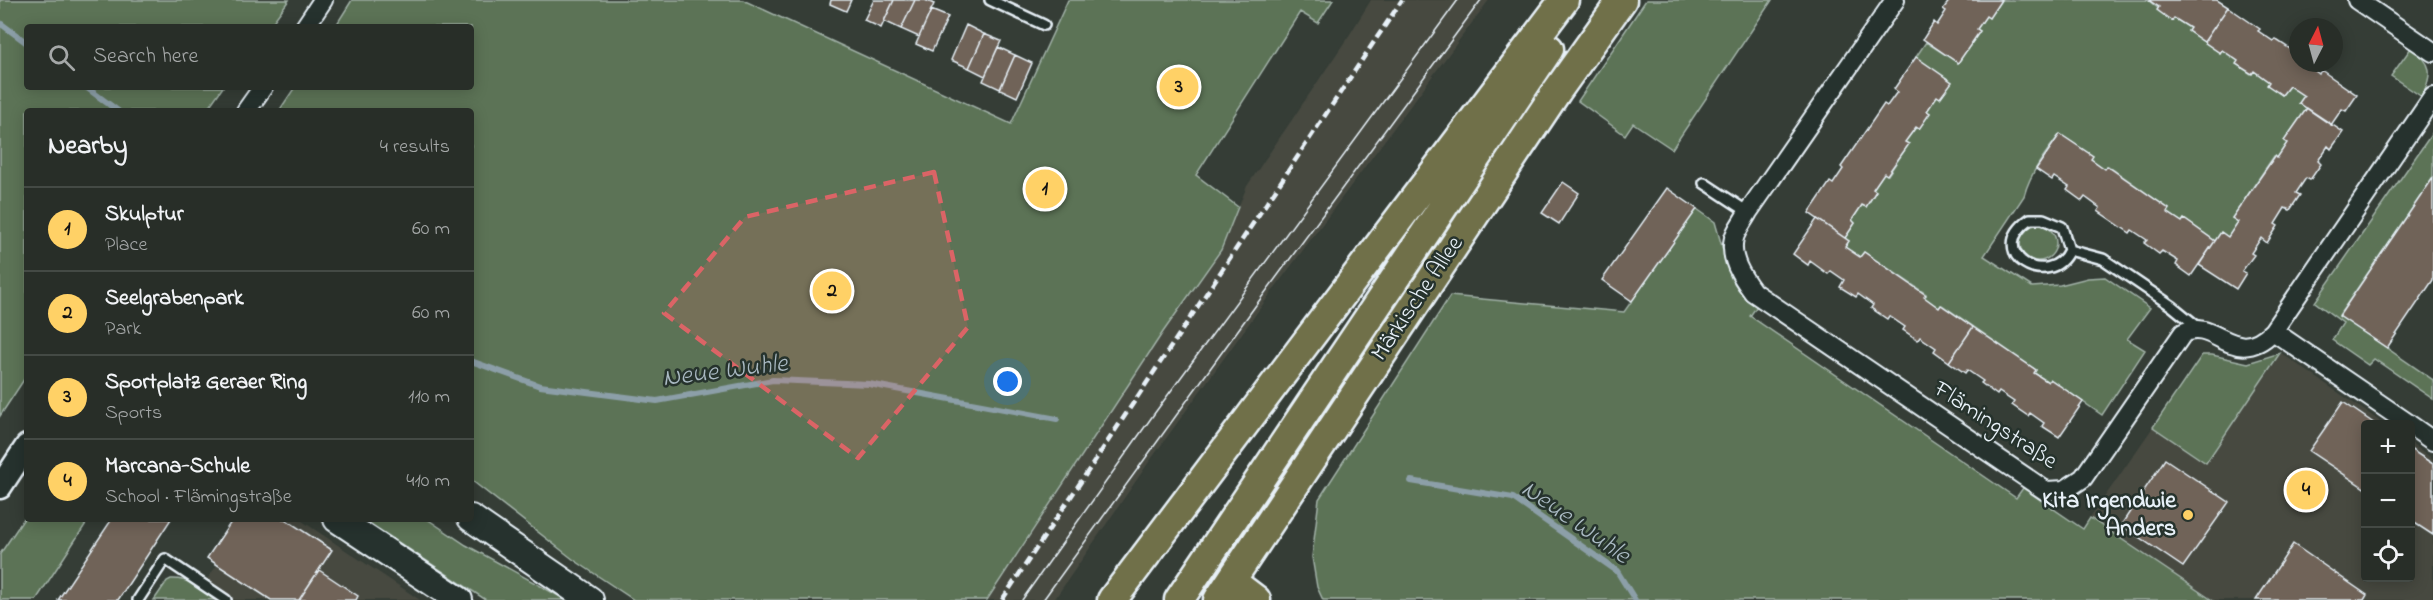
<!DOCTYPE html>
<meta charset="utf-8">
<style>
body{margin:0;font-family:"Indie Flower",sans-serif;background:#303630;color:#f1f3f6}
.controls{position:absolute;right:18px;bottom:18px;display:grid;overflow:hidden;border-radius:6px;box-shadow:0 3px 15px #0003}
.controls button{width:54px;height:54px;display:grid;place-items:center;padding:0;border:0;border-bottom:2px solid #444a45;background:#282e28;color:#f1f3f6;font:30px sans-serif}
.compass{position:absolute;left:2289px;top:18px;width:54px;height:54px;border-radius:50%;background:#282e28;box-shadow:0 3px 15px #0003;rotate:6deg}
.you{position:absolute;left:1008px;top:382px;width:21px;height:21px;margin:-15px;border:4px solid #fff;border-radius:50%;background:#1a73e8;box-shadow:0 0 0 9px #1a73e833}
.badge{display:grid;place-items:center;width:39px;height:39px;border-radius:50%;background:#ffd166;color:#111;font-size:20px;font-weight:700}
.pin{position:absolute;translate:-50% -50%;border:3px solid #fff;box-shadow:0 2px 6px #0006}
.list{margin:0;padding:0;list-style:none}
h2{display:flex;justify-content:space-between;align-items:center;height:78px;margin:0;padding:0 24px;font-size:26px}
h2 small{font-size:20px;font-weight:400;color:#a5a8a8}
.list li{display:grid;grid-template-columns:39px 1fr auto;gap:18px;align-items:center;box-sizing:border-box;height:84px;padding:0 24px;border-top:2px solid #444a45}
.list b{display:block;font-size:22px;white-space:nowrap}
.list p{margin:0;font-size:20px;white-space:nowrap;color:#a5a8a8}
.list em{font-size:20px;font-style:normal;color:#a5a8a8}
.icon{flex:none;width:33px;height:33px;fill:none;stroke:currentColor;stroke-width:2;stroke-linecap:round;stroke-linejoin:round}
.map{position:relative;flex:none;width:2433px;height:600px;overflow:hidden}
.search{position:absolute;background:#282e28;box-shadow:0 3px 15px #0003;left:24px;top:24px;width:450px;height:66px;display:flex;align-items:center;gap:15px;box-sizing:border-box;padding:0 21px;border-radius:6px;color:#a5a8a8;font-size:22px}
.panel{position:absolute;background:#282e28;box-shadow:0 3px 15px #0003;left:24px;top:108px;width:450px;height:414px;border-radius:6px}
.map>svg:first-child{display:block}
.built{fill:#464940}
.green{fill:#5c7357;stroke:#a2b2a8;stroke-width:1.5}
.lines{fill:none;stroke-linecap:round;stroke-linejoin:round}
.stream{stroke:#8c9fa8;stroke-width:6}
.building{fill:#6f6459;stroke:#e8f1f8;stroke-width:1.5}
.service-casing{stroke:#e8f1f8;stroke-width:14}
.minor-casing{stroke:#e8f1f8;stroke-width:22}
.tertiary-casing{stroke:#e8f1f8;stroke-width:27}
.secondary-casing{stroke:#e8f1f8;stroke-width:30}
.primary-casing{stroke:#e8f1f8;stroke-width:33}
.service{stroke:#26332d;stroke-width:9}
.minor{stroke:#26332d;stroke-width:18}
.tertiary{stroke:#26332d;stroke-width:22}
.secondary{stroke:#26332d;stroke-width:26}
.primary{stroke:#70704a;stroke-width:28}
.tram{stroke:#e8f1f8;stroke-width:1.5}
.rail{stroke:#e8f1f8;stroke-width:4.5;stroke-dasharray:9 4.5;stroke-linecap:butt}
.marked{fill:#db6466;fill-opacity:0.2;stroke:#db6466;stroke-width:4.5;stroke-dasharray:12 8;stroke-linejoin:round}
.poi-dot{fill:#ffd166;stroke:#26332d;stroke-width:2}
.labels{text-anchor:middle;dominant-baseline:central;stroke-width:5;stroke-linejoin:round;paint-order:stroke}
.street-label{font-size:24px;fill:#e8f1f8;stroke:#26332d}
.poi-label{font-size:24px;font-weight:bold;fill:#e8f1f8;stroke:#26332d;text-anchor:end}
.water-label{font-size:26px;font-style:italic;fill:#aabac3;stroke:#26332d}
</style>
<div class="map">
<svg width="2433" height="600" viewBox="0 0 2433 600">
<rect width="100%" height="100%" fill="#353d36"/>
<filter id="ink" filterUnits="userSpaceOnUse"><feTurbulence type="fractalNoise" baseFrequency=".0167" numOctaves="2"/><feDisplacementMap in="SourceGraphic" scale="12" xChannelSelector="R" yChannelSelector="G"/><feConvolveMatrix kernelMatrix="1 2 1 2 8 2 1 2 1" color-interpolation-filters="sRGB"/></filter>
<g filter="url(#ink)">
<path class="built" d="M1371,0H1489L1274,289L1149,462L1054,600H987L1163,332L1221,250L1247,186L1350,34Z
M2281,353L2384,424H2366V578H2410L2411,443L2433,459V600H2212L2090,518L2153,427L2207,462Z
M233,519H299L420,600H193L217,565Z"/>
<path class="green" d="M0,0H289L269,27H27V87H223L206,111H27V375L0,416Z
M352,0H743L1011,124L1068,0H1333L1318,23L1300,12L1196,175L1238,207L1221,250L1163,332L987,600H634L574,560L471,480V111H279L295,87H471V27H335Z
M1646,0H1772L1672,149L1633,123L1625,135L1578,101Z
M2001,0H2148L2172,20L2174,18L2190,28L2188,31L2220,53L2222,50L2238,61L2237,64L2251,74L2254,71L2269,82L2282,95L2289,86L2304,96L2299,103L2307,108L2284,141L2287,143L2277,158L2274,156L2232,218L2238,222L2228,237L2221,232L2215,241L2184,219L2182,222L2167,212L2169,209L2108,166L2105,169L2091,159L2092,156L2060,134C2046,152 2030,173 2024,196L1984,256L2032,287L2060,285L2088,278L2105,277L2150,308L2127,339L2145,350L2102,415L2051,380L2048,382L2034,373L2036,370L1942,305L1939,308L1924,297L1926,294L1864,252L1860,257L1845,247L1849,241L1845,238L1855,223L1852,220L1862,205L1866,207L1876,191L1873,189L1884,173L1888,175L1908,145L1905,142L1916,127L1919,128L1930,113L1927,111L1937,96L1941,97L1951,82L1916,57L1926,42L1958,63L1980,31L1977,29L1986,16L1989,18Z
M2411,48C2433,63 2433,73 2422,97L2391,76Z
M2433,132V178L2339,315L2433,380V399L2374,359L2368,365L2332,340L2343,323L2315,302Z
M1697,209L1715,222L1731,278L1738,289L1757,306L1750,316L2016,498L2023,488L2083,529L2090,518L2212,600H1323L1317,587L1312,557L1319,499L1450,296L1624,312Z
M2020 243a18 18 0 1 1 36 0a18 18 0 1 1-36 0Z
M2280,353L2206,463L2153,427L2202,355H2212L2248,363Z
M27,514V519H89L36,600H0V554Z
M363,519H427L466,545L566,600H486Z
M171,579C190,578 204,590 218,600H154L167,581Z"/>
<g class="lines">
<path class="stream" d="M0,23L27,43
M86,87L118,111
M471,361L540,386L657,401L773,380L869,384L1057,419
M1411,481L1513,498L1617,571L1635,600"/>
</g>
<path class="building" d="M831,0H851L846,11L830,4Z
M874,0H894L881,28L864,20Z
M894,0H915L901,29L884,21Z
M915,0H925L934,4L919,37L901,29Z
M1950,0H2001L1989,18L1986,16L1977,29L1980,31L1958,63L1923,39L1934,22L1937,25L1946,11L1943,9Z
M2148,0H2217L2228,7L2204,42L2188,31L2190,28L2174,18L2172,21L2157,10L2159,7Z
M2228,7L2260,29L2258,31L2273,41L2275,39L2298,54V63H2305L2319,74L2321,70L2357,95L2346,111L2342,109L2331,125L2299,103L2304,96L2289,86L2282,95L2267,85L2269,82L2254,71L2252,74L2236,64L2238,61L2222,50L2220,53L2204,42Z
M931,10L948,17L932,51L916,44Z
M966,25L984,34L969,68L951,60Z
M984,34L1001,41L985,76L969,68Z
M998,47L1015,55L1000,89L983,81Z
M1015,55L1032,63L1017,97L1000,89Z
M1916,57L1952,82L1940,98L1937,96L1927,111L1930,113L1919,129L1916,127L1905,142L1909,144L1887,175L1884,173L1873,189L1876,191L1866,207L1862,205L1852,220L1855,223L1845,238L1809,213L1830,182L1833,184L1843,169L1841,167L1884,104L1887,106L1897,92L1894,89Z
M2307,108L2343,132L2331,149L2328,146L2318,161L2321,164L2310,180L2306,178L2296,193L2300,195L2290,210L2285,208L2275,224L2278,226L2267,243L2261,238L2251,253L2254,255L2242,271L2246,273L2236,289L2199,265L2221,232L2228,237L2238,222L2232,218L2275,156L2277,158L2287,143L2284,141Z
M2060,134L2093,156L2091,159L2105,169L2107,166L2169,209L2167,212L2182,222L2184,219L2215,241L2191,276L2176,265L2178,261L2162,251L2159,254L2144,243L2147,240L2132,230L2130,233L2098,211L2100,208L2085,197L2082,201L2067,190L2069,187L2054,177L2052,180L2036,169Z
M2433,178V280L2387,348L2339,316Z
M1563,182L1579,193L1559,224L1542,213Z
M1667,188L1697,209L1632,301L1602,280Z
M1817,219L1849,241L1845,247L1860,257L1864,252L1926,295L1924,297L1939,308L1941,305L1973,327L1949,362L1934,351L1936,348L1920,337L1918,340L1903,330L1905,327L1889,316L1887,319L1871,308L1873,305L1858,294L1856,297L1840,287L1844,280L1831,271L1828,274L1810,261L1808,265L1793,254Z
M1973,327L2036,370L2034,373L2048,382L2050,379L2083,402L2059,437L2042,426L2044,423L2030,413L2028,416L2012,405L2014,402L1999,392L1997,395L1981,383L1983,381L1967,370L1965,373L1949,362Z
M2343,402L2375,424H2366V489L2309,451Z
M2410,449L2433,464V535L2410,520Z
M2165,459L2229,502L2183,567L2121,525Z
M112,519H171L118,600H58Z
M233,519H285L332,550L299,600H271L207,558Z
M2293,544L2367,595L2364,600H2256Z
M319,570L358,596L356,600H299Z"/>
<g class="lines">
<g class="service-casing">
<path id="service" d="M990,0L1044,25
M1704,183L1748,212
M2030,219H2043L2062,227L2069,250C2050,292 1982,253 2030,219Z
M2069,250L2103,259L2172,306L2199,328
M138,600L165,559L226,600"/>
</g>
<g class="minor-casing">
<path id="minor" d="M1895,0L1748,212C1744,220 1736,230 1734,238C1729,258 1742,277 1753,292L2046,491L2065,490L2083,478L2183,333C2215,317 2234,370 2273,331L2433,97
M2357,0L2433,52
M305,27L323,0
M246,111L263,87
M2273,331L2409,424
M2410,425L2433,441"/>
</g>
<g class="tertiary-casing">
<path id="tertiary" d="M0,487L27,446"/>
</g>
<g class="secondary-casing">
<path id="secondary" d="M471,518L590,600
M337,519L459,600"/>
</g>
<g class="primary-casing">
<path id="primary" d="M1231,581L1256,600
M1112,600L1564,0
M1179,600L1549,49
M1218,600L1557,91L1622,0"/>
</g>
<use href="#service" class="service"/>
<use href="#minor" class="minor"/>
<use href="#tertiary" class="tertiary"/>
<use href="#secondary" class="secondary"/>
<use href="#primary" class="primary"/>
<path class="tram" d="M1022,600L1154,414L1458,0
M1043,600L1256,305L1481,0"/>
<path class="rail" d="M1002,600L1402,0"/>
</g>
</g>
<path class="marked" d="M934,172L968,327L858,458L664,313L745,217Z"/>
<circle class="poi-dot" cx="2188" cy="515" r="6"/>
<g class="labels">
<g class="street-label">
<text transform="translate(1418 299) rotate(-56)">Märkische Allee</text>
<text transform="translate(1995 426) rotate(33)">Flämingstraße</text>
</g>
<g class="poi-label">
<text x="2176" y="501">Kita Irgendwie<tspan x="2176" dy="28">Anders</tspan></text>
</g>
<g class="water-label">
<text transform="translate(725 372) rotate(-7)">Neue Wuhle</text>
<text transform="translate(1575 523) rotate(35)">Neue Wuhle</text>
</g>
</g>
</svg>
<div class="controls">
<button>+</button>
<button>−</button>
<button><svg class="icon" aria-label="locate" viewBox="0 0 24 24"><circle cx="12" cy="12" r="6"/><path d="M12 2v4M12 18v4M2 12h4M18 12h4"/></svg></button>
</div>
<svg class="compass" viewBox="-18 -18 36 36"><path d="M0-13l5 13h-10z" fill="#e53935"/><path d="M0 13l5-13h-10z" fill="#a5a8a8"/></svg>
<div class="you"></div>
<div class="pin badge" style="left:1045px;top:189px">1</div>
<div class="pin badge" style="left:832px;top:291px">2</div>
<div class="pin badge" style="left:1179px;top:87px">3</div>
<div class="pin badge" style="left:2306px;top:490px">4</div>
<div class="search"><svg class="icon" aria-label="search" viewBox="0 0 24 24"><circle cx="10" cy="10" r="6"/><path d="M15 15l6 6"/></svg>Search here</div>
<section class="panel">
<h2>Nearby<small>4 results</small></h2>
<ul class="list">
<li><span class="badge">1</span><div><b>Skulptur</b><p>Place</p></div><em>60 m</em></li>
<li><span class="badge">2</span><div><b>Seelgrabenpark</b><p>Park</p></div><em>60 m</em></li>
<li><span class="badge">3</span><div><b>Sportplatz Geraer Ring</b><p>Sports</p></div><em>110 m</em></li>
<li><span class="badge">4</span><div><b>Marcana-Schule</b><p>School · Flämingstraße</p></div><em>410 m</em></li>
</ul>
</section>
</div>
